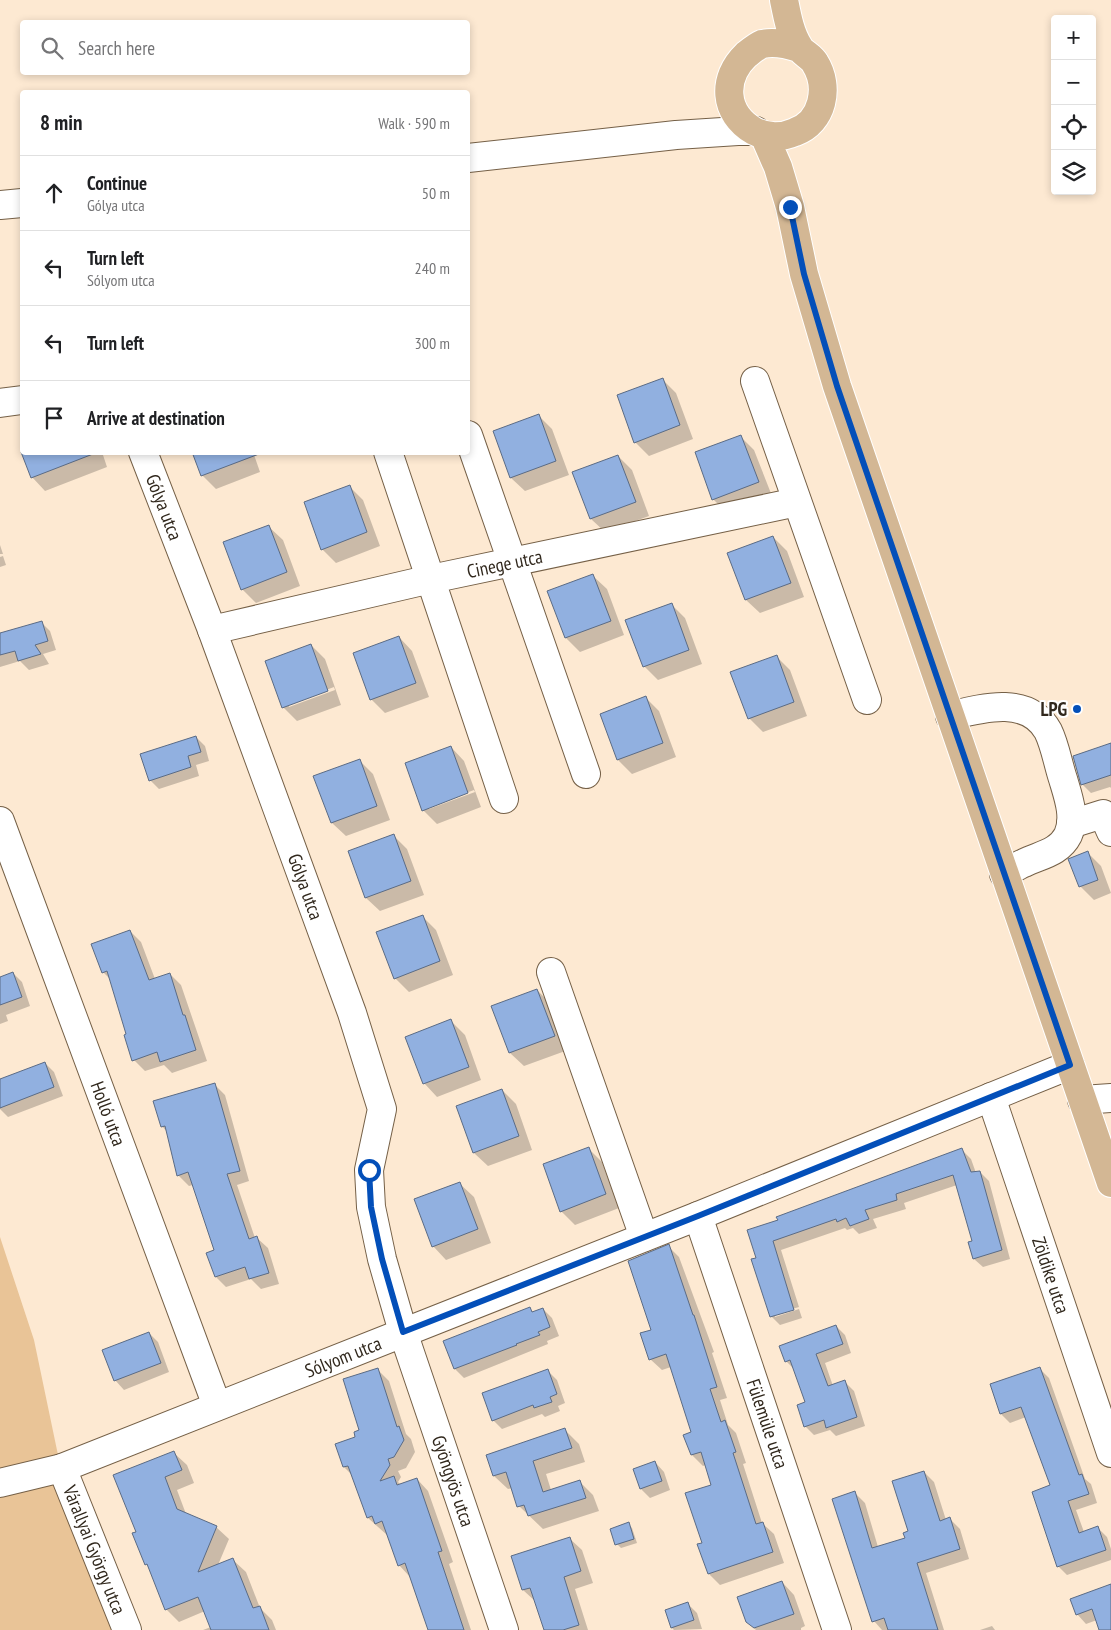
<!DOCTYPE html>
<meta charset="utf-8">
<style>
body{margin:0;font-family:"PT Sans Narrow",sans-serif;background:#f2f2f2;color:#202124}
.controls{position:absolute;right:15px;top:15px;display:grid;overflow:hidden;border-radius:5px;box-shadow:0 2px 8px #0003}
.controls button{width:45px;height:45px;display:grid;place-items:center;padding:0;border:0;border-bottom:1px solid #e0e0e0;background:#fff;color:#202124;font:25px sans-serif}
.stop{position:absolute;width:15px;height:15px;margin:-11px;border:4px solid #034fb9;border-radius:50%;background:#fff}
.stop.end{background:#034fb9;border-color:#fff;box-shadow:0 1px 5px #0008}
.list{margin:0;padding:0;list-style:none}
h2{display:flex;justify-content:space-between;align-items:center;height:65px;margin:0;padding:0 20px;font-size:21px}
h2 small{font-size:16px;font-weight:400;color:#757577}
.list li{display:grid;grid-template-columns:32px 1fr auto;gap:15px;align-items:center;box-sizing:border-box;height:75px;padding:0 20px;border-top:1px solid #e0e0e0}
.list b{display:block;font-size:19px;white-space:nowrap}
.list p{margin:0;font-size:16px;white-space:nowrap;color:#757577}
.list em{font-size:16px;font-style:normal;color:#757577}
.icon{flex:none;width:28px;height:28px;fill:none;stroke:currentColor;stroke-width:2;stroke-linecap:round;stroke-linejoin:round}
.map{position:relative;flex:none;width:1111px;height:1630px;overflow:hidden}
.search{position:absolute;background:#fff;box-shadow:0 2px 8px #0003;left:20px;top:20px;width:450px;height:55px;display:flex;align-items:center;gap:12px;box-sizing:border-box;padding:0 18px;border-radius:5px;color:#757577;font-size:19px}
.panel{position:absolute;background:#fff;box-shadow:0 2px 8px #0003;left:20px;top:90px;width:450px;height:365px;border-radius:5px}
.map>svg:first-child{display:block}
.green{fill:#e9c497}
.shadow{fill:#0003;fill-rule:evenodd}
.building{fill:#91b0e0;stroke:#5a6b85}
.lines{fill:none;stroke-linecap:round;stroke-linejoin:round}
.minor-casing{stroke:#756047;stroke-width:30}
.major-casing{stroke:#fff;stroke-width:30}
.minor{stroke:#fff;stroke-width:28}
.major{stroke:#d3b794;stroke-width:28}
.route{stroke:#034fb9;stroke-width:6}
.poi-dot{fill:#034fb9;stroke:#fff;stroke-width:2}
.labels{text-anchor:middle;dominant-baseline:central;stroke-width:4;stroke-linejoin:round;paint-order:stroke}
.street-label{font-size:19px;fill:#31281d;stroke:#fff}
.poi-label{font-size:19px;font-weight:bold;fill:#31281d;stroke:#fff;text-anchor:end}
</style>
<div class="map">
<svg width="1111" height="1630" viewBox="0 0 1111 1630">
<rect width="100%" height="100%" fill="#fde9d2"/>
<path class="green" d="M0,1237L34,1340L58,1455L115,1630H0Z"/>
<path class="shadow" d="M663,380L676,393L693,439L649,456L635,442Z
M538,415L552,429L569,475L525,491L511,478Z
M741,437L754,450L772,496L727,513L713,499Z
M23,452H102L107,467L45,491L32,477Z
M253,452L260,472L216,489L202,475Z
M618,456L632,470L649,516L605,532L591,519L574,473Z
M350,487L363,500L380,546L336,563L322,549Z
M269,527L283,540L300,586L256,603L242,589Z
M773,537L787,551L804,597L760,613L746,600Z
M0,545L3,554H0Z
M3,556L6,565L0,567V557Z
M593,576L607,589L624,635L580,652L566,638L549,592Z
M671,604L685,618L702,664L658,680L644,666Z
M41,622L50,631L56,650L43,654L49,664L29,670L20,661L0,667V635Z
M399,637L412,651L429,697L385,713L371,699Z
M311,645L325,659L341,705L297,721L283,707ZM334,687L335,690L289,707V704Z
M776,656L790,670L807,716L763,732L749,718Z
M646,698L659,711L676,757L632,774L618,760L601,714Z
M196,737L205,746L209,761L196,765L199,776L159,789L150,780Z
M1111,744V788L1110,787L1091,793L1082,784Z
M451,747L464,761L481,807L437,824L423,810ZM474,790L475,792L429,809V807Z
M359,760L373,774L390,820L346,836L332,823L315,777Z
M393,835L407,849L424,895L380,911L366,898Z
M1087,852L1101,866L1111,893L1094,900L1080,886Z
M422,916L436,930L453,975L409,992L395,978Z
M130,931L141,942L155,979L170,974L181,985L207,1061L172,1073L164,1065L145,1071L134,1060L128,1035L111,980L103,972Z
M13,973L22,982L30,1006L6,1015L8,1021L0,1024V978Z
M537,990L551,1004L568,1050L524,1066L510,1053Z
M451,1021L465,1035L481,1080L437,1097L424,1083Z
M45,1063L54,1072L63,1096L8,1117L0,1109V1080Z
M214,1084L225,1095L249,1181L237,1185L255,1238H257L268,1248L279,1284L261,1289L251,1279L226,1287L216,1277L215,1251L193,1185L189,1186L178,1175L167,1132L162,1126Z
M502,1090L516,1104L532,1150L488,1166L474,1153Z
M589,1149L602,1162L619,1208L575,1225L561,1211Z
M962,1150L971,1159L976,1173L980,1172L989,1181L1010,1259L983,1267L974,1259V1242L957,1185L904,1203L906,1209L873,1219L877,1228L859,1234L853,1228L847,1230L845,1228L781,1250L799,1307L775,1314V1317L799,1309L802,1318L780,1325L771,1316L758,1258L749,1231Z
M460,1184L474,1197L491,1243L446,1260L433,1246Z
M668,1246L679,1257L714,1352L712,1353L727,1398L720,1400L728,1425L736,1433L746,1463L743,1464L762,1523L774,1534L784,1563L720,1585L709,1574L699,1545L703,1543L713,1485L706,1465L703,1466L692,1455L685,1435L693,1433L671,1367L662,1370L650,1359L653,1330Z
M529,1308L534,1313L543,1309L552,1318L559,1336L547,1341L548,1344L464,1378L455,1369Z
M836,1326L845,1335L851,1353L825,1363L833,1386L845,1382L854,1391L865,1426L836,1436L830,1430L814,1435L805,1426L806,1403L795,1370L786,1361Z
M149,1333L158,1342L169,1372L124,1390L115,1380Z
M377,1369L389,1381L406,1434L411,1439L415,1452L406,1468L398,1471L401,1477L398,1482L401,1485L417,1479L428,1491L453,1562L449,1564L471,1630H429L410,1577L399,1565L387,1535L368,1518L353,1476L344,1467L361,1431Z
M1040,1369L1049,1378L1085,1479L1091,1484L1097,1503L1076,1510L1084,1532L1098,1528L1107,1537L1111,1549V1560L1067,1575L1058,1566L1051,1486L1026,1417L1010,1423L1001,1414Z
M548,1371L557,1380L565,1403L558,1406L560,1411L545,1417L542,1414L502,1429L493,1420Z
M565,1430L579,1444L585,1462L546,1474L551,1490L579,1481L593,1495L599,1511L543,1529L519,1506L513,1488L508,1489L494,1476Z
M174,1453L187,1465L194,1483L177,1490L186,1514L216,1527L229,1539L218,1565L233,1560L246,1572L260,1608L272,1620L276,1630H203L211,1627L205,1611L179,1622L166,1609L150,1568L146,1564L137,1532Z
M655,1462L664,1472L670,1490L650,1498L641,1489L634,1470Z
M924,1472L934,1482L946,1520L950,1519L960,1529L969,1559L926,1573L944,1630H882L874,1621L855,1493L865,1503L878,1547L907,1539Z
M628,1524L632,1528L637,1543L621,1548L617,1544Z
M569,1538L582,1550L593,1583L575,1589L588,1630H545L536,1602L523,1590L512,1557Z
M782,1582L794,1595L805,1626L801,1628V1630H756L747,1621Z
M1111,1585V1630H1102L1097,1620L1086,1624L1077,1614Z
M688,1604L697,1613L702,1629L674,1630L672,1628Z
M992,1626L995,1630H980Z"/>
<path class="building" d="M663,378L680,425L634,443L617,395Z
M539,414L556,461L510,478L493,431Z
M741,435L759,482L712,500L695,452Z
M21,452H93V454L31,478Z
M192,452H259V454L201,476Z
M618,455L636,502L590,519L572,472Z
M350,485L367,532L321,550L304,502Z
M269,525L287,572L241,590L223,542Z
M773,536L791,583L745,600L727,553Z
M593,574L611,621L565,638L547,591Z
M672,603L689,650L643,667L625,620Z
M42,621L48,641L35,645L41,654L18,661L15,651L0,655V633Z
M399,636L416,683L370,700L353,653Z
M311,644L328,691L282,708L265,661Z
M777,655L794,702L748,719L730,672Z
M646,696L663,743L617,760L600,714Z
M196,736L201,752L188,756L191,767L149,781L140,754Z
M1111,743V775L1081,785L1073,756Z
M451,746L468,793L422,811L405,763Z
M360,759L377,806L331,823L313,776Z
M394,834L411,881L365,898L348,851Z
M1088,851L1098,880L1079,887L1068,859Z
M423,915L440,961L394,979L376,932Z
M130,930L149,980L170,973L183,1015H185L196,1050L160,1062L157,1052L132,1061L124,1035L126,1034L107,971L102,973L91,944Z
M13,972L22,997L0,1005V977Z
M537,989L555,1036L509,1053L491,1006Z
M451,1019L469,1067L423,1084L405,1037Z
M45,1062L54,1087L0,1108V1079Z
M215,1083L240,1171L227,1174L249,1239L257,1236L269,1273L249,1279L245,1267L215,1277L206,1253L214,1250L188,1172L177,1176L165,1126L161,1127L153,1101Z
M502,1089L519,1136L473,1153L456,1106Z
M589,1147L606,1194L560,1212L543,1164Z
M962,1148L971,1172L980,1171L1002,1250L973,1259L968,1242L972,1241L953,1175L896,1194L897,1200L865,1210L869,1219L850,1226L846,1218L837,1222L836,1219L773,1241L794,1310L770,1317L751,1259L756,1258L747,1230L778,1220L776,1217Z
M460,1182L478,1229L432,1247L414,1199Z
M669,1244L693,1315H694L717,1387L710,1389L721,1422L725,1420L736,1452L733,1453L756,1524L763,1522L773,1552L708,1574L697,1544L702,1543L685,1493L711,1485L701,1452L691,1455L683,1435L691,1432L666,1354L649,1360L640,1333L651,1330L628,1261Z
M530,1307L532,1312L543,1308L550,1327L538,1332L540,1335L516,1344L517,1345L454,1369L443,1341Z
M836,1325L843,1344L816,1354L828,1386L845,1380L857,1417L826,1428L824,1420L804,1427L797,1405L805,1402L790,1360L785,1362L779,1346Z
M149,1332L161,1363L114,1381L102,1350Z
M1040,1367L1079,1475L1082,1474L1089,1494L1068,1501L1079,1533L1098,1526L1106,1550L1057,1567L1032,1492L1050,1485L1021,1407L1000,1414L990,1384Z
M378,1368L397,1427L399,1426L404,1440L394,1457L388,1459L390,1465L380,1481L394,1476L397,1485L417,1478L442,1551L438,1552L464,1630H428L405,1563L398,1566L382,1521L375,1524L372,1516L367,1518L348,1466L343,1467L335,1444L355,1437L354,1432L359,1430L343,1379Z
M548,1369L557,1394L550,1397L552,1402L534,1408L533,1405L492,1421L482,1393Z
M565,1428L572,1448L533,1461L543,1492L580,1480L586,1498L528,1516L524,1505L517,1507L506,1472L493,1476L486,1455Z
M174,1451L182,1470L165,1477L177,1509L217,1526L198,1572L233,1558L253,1608L260,1606L269,1630H211L198,1597L165,1610L147,1564L145,1565L132,1533L136,1532L113,1475Z
M655,1461L662,1481L640,1489L633,1469Z
M924,1471L940,1521L950,1517L960,1549L917,1563L938,1630H888L884,1618L872,1622L832,1499L855,1491L872,1548L905,1538L903,1533L908,1531L892,1481Z
M629,1522L634,1539L615,1545L610,1529Z
M570,1537L581,1571L564,1577L579,1625L563,1630H544L530,1588L522,1590L511,1556Z
M782,1581L794,1614L754,1628L746,1622L737,1597Z
M1111,1584V1630H1099L1092,1609L1076,1615L1070,1599Z
M688,1602L694,1620L671,1628L665,1610Z"/>
<g class="lines">
<g class="minor-casing">
<g id="minor">
<path d="M468,158L676,135L738,131H756"/>
<path d="M0,205L22,203"/>
<path d="M755,381L867,700"/>
<path d="M0,403L22,400"/>
<path d="M468,435L586,774"/>
<path id="s1" d="M143,452L212,630L352,1013L382,1109L369,1170L371,1207L382,1259L403,1332L504,1630"/>
<path d="M388,452L504,799"/>
<path id="s2" d="M212,630L431,579L797,502"/>
<path d="M950,716C982,708 1028,695 1048,731C1055,745 1058,764 1063,779C1068,796 1076,817 1068,835C1059,853 1040,855 1024,863C1017,866 1011,870 1004,874"/>
<path id="s3" d="M0,821L217,1406"/>
<path d="M1071,824L1103,814L1111,832"/>
<path d="M551,972L644,1237"/>
<path id="s4" d="M991,1097L1111,1453"/>
<path d="M1082,1100L1111,1098"/>
<path id="s5" d="M698,1216L837,1630"/>
<path id="s6" d="M62,1468L127,1630"/>
<path id="s7" d="M0,1483L62,1468L698,1216L1070,1065"/>
</g>
</g>
<g class="major-casing">
<path id="major" d="M784,0C787,15 790,33 799,47C802,53 811,56 815,63C830,87 823,122 795,132C781,138 767,138 754,131C723,113 722,78 746,55C751,51 757,46 762,44C775,41 787,44 799,48
M764,135L778,167L790,207L804,274L837,386L1111,1183"/>
</g>
<use href="#minor" class="minor"/>
<use href="#major" class="major"/>
</g>
<g class="lines">
<path class="route" d="M369,1170L371,1207L382,1259L403,1332L698,1216L1070,1065L837,386L804,274L790,207"/>
</g>
<circle class="poi-dot" cx="1077" cy="709" r="5"/>
<g class="labels">
<g class="street-label">
<text stroke="none"><textPath href="#s1" startOffset="59">Gólya utca</textPath></text>
<text stroke="none"><textPath href="#s2" startOffset="300">Cinege utca</textPath></text>
<text stroke="none"><textPath href="#s1" startOffset="464">Gólya utca</textPath></text>
<text stroke="none"><textPath href="#s3" startOffset="312">Holló utca</textPath></text>
<text stroke="none"><textPath href="#s4" startOffset="188">Zöldike utca</textPath></text>
<text stroke="none"><textPath href="#s7" startOffset="366">Sólyom utca</textPath></text>
<text stroke="none"><textPath href="#s5" startOffset="219">Fülemüle utca</textPath></text>
<text stroke="none"><textPath href="#s1" startOffset="1085">Gyöngyös utca</textPath></text>
<text stroke="none"><textPath href="#s6" startOffset="88">Várallyai György utca</textPath></text>
</g>
<g class="poi-label">
<text x="1067" y="709">LPG</text>
</g>
</g>
</svg>
<div class="controls">
<button>+</button>
<button>−</button>
<button><svg class="icon" aria-label="locate" viewBox="0 0 24 24"><circle cx="12" cy="12" r="6"/><path d="M12 2v4M12 18v4M2 12h4M18 12h4"/></svg></button>
<button><svg class="icon" aria-label="layers" viewBox="0 0 24 24"><path d="M12 4l9 5-9 5-9-5zM3 14l9 5 9-5"/></svg></button>
</div>
<div class="stop" style="left:369px;top:1170px"></div>
<div class="stop end" style="left:790px;top:207px"></div>
<div class="search"><svg class="icon" aria-label="search" viewBox="0 0 24 24"><circle cx="10" cy="10" r="6"/><path d="M15 15l6 6"/></svg>Search here</div>
<section class="panel">
<h2>8 min<small>Walk · 590 m</small></h2>
<ul class="list">
<li><svg class="icon" aria-label="ahead" viewBox="0 0 24 24"><path d="M12 20V5M6 11l6-6 6 6"/></svg><div><b>Continue</b><p>Gólya utca</p></div><em>50 m</em></li>
<li><svg class="icon" aria-label="left" viewBox="0 0 24 24"><path d="M17 20v-9H6M10 6l-5 5 5 5"/></svg><div><b>Turn left</b><p>Sólyom utca</p></div><em>240 m</em></li>
<li><svg class="icon" aria-label="left" viewBox="0 0 24 24"><path d="M17 20v-9H6M10 6l-5 5 5 5"/></svg><div><b>Turn left</b></div><em>300 m</em></li>
<li><svg class="icon" aria-label="arrive" viewBox="0 0 24 24"><path d="M6 21V4h12l-3 4 3 4H6"/></svg><div><b>Arrive at destination</b></div></li>
</ul>
</section>
</div>
